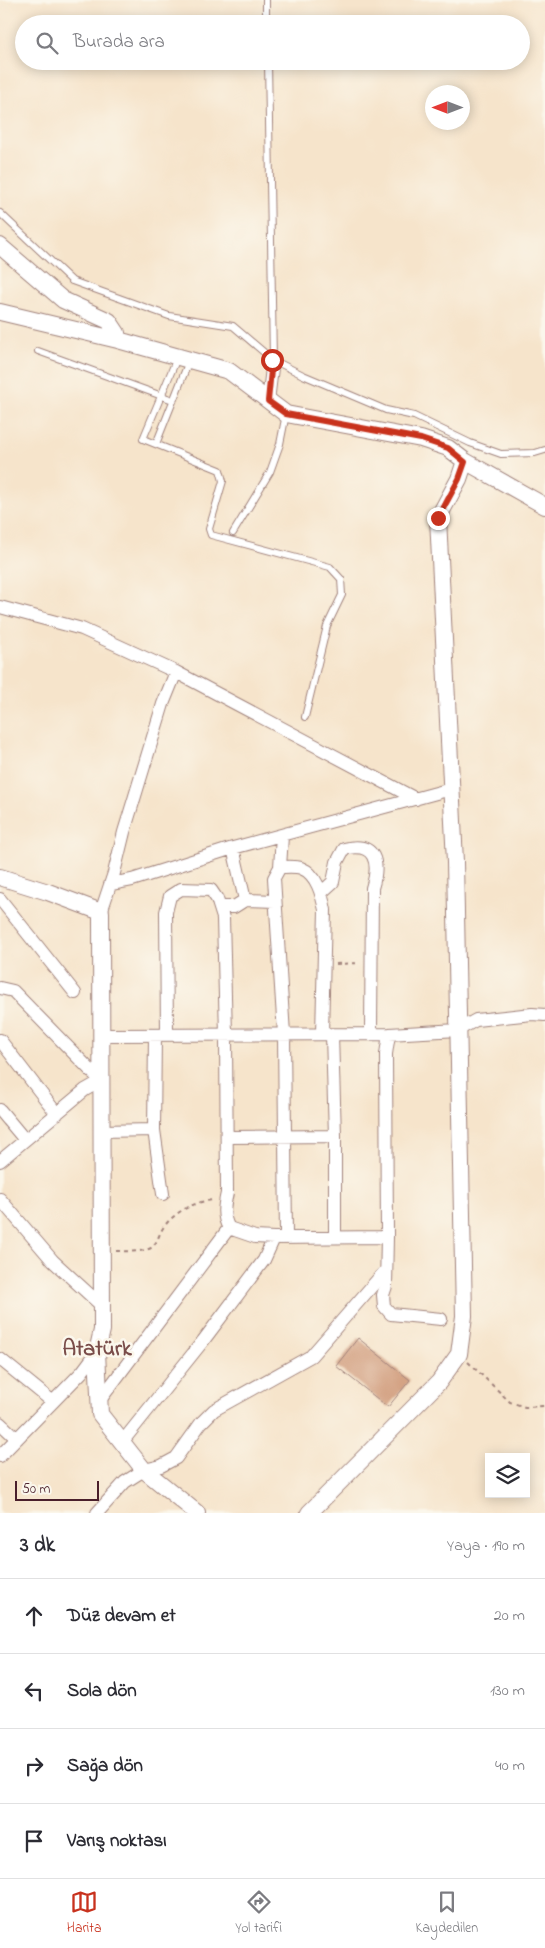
<!DOCTYPE html>
<html lang="tr">
<meta charset="utf-8">
<style>
body{margin:0;font-family:"Indie Flower",sans-serif;background:#f2f2f3;color:#2b2b33}
.controls{position:absolute;right:15px;bottom:15px;display:grid;overflow:hidden;border-radius:0px;box-shadow:0 2px 12px #0003}
.controls button{width:45px;height:45px;display:grid;place-items:center;padding:0;border:0;border-bottom:1px solid #e1e1e2;background:#fff;color:#2b2b33;font:25px sans-serif}
.compass{position:absolute;left:425px;top:85px;width:45px;height:45px;border-radius:50%;background:#fff;box-shadow:0 2px 12px #0003;rotate:270deg}
.scale{position:absolute;left:15px;bottom:12px;width:84px;box-sizing:border-box;padding-left:5px;border:2px solid #4a1f2b;border-top:0;font-size:14px;line-height:18px;white-space:nowrap;color:#4a1f2b;-webkit-text-stroke:4px #fbf7ec;paint-order:stroke}
.stop{position:absolute;width:15px;height:15px;margin:-11px;border:4px solid #c8321e;border-radius:50%;background:#fff}
.stop.end{background:#c8321e;border-color:#fff;box-shadow:0 1px 5px #0008}
.list{margin:0;padding:0;list-style:none}
h2{display:flex;justify-content:space-between;align-items:center;height:65px;margin:0;padding:0 20px;font-size:21px}
h2 small{font-size:16px;font-weight:400;color:#7c7c81}
.list li{display:grid;grid-template-columns:32px 1fr auto;gap:15px;align-items:center;box-sizing:border-box;height:75px;padding:0 20px;border-top:1px solid #e1e1e2}
.list b{display:block;font-size:19px;white-space:nowrap}
.list em{font-size:16px;font-style:normal;color:#7c7c81}
.icon{flex:none;width:28px;height:28px;fill:none;stroke:currentColor;stroke-width:2;stroke-linecap:round;stroke-linejoin:round}
.map{position:relative;flex:none;width:545px;height:1513px;overflow:hidden}
.search{position:absolute;background:#fff;box-shadow:0 2px 12px #0003;left:15px;right:15px;top:15px;height:55px;display:flex;align-items:center;gap:12px;box-sizing:border-box;padding:0 18px;border-radius:28px;color:#7c7c81;font-size:19px}
.sheet{height:365px;background:#fff}
nav{display:flex;justify-content:space-around;align-items:center;box-sizing:border-box;height:70px;border-top:1px solid #e1e1e2;background:#fff;font-size:14px;color:#7c7c81}
nav a{display:grid;justify-items:center;gap:2px}
nav .on{color:#c8321e}
.map>svg:first-child{display:block}
.building{fill:#d4a384}
.lines{fill:none;stroke-linecap:round;stroke-linejoin:round}
.service-casing{stroke:#a0827b;stroke-width:8}
.minor-casing{stroke:#a0827b;stroke-width:14}
.tertiary-casing{stroke:#a0827b;stroke-width:18}
.path{stroke:#a0827b;stroke-width:2;stroke-dasharray:4 4;stroke-linecap:butt}
.service{stroke:#fff;stroke-width:6}
.minor{stroke:#fff;stroke-width:12}
.tertiary{stroke:#fff;stroke-width:16}
.route{stroke:#c8321e;stroke-width:6}
.labels{text-anchor:middle;dominant-baseline:central;stroke-width:5;stroke-linejoin:round;paint-order:stroke}
.district-label{font-size:22px;font-weight:bold;fill:#7a4d4a;stroke:#fbf7ec}
</style>
<div class="map">
<svg width="545" height="1513" viewBox="0 0 545 1513">
<rect width="100%" height="100%" fill="#fbf7ec"/>
<filter id="ink" filterUnits="userSpaceOnUse"><feTurbulence type="fractalNoise" baseFrequency=".02" numOctaves="2"/><feDisplacementMap in="SourceGraphic" scale="10" xChannelSelector="R" yChannelSelector="G"/><feConvolveMatrix kernelMatrix="1 2 1 2 8 2 1 2 1" color-interpolation-filters="sRGB"/></filter>
<filter id="wash" filterUnits="userSpaceOnUse"><feTurbulence type="fractalNoise" baseFrequency=".0096" numOctaves="4" result="noise"/><feDisplacementMap in="SourceGraphic" scale="20" xChannelSelector="R" yChannelSelector="G"/><feGaussianBlur stdDeviation="1.12" result="paint"/><feColorMatrix in="noise" values="0 0 0 0 0 0 0 0 0 0 0 0 0 0 0 0 0 1.4 0 .05"/><feComposite in="paint" operator="in"/></filter>
<g filter="url(#wash)">
<rect width="100%" height="100%" fill="#f6e4cb"/>
<g id="blocks">
<path class="building" d="M358,1338L410,1380L388,1407L336,1366Z"/>
</g>
</g>
<g filter="url(#ink)">
<use href="#blocks" fill-opacity="0" stroke="#a0827b" stroke-width="1"/>
<g class="lines">
<g class="service-casing">
<path id="service" d="M266,0V24
M268,61L273,360
M0,213L72,281L169,316L233,326L273,360L303,375L386,410L414,416L470,443L501,454L535,453L545,450
M38,351L173,400
M177,358L143,439L220,470L223,481L209,529L211,535L330,567L341,579L342,595L327,626L305,717
M156,444L189,361
M233,533L270,472L280,444L286,414"/>
</g>
<g class="minor-casing">
<path id="minor" d="M268,401L273,360
M0,607L82,629L176,672L416,799
M233,848L245,900L275,901
M280,867L282,836
M111,884L132,880L233,848L451,789
M322,892L333,882L337,862L344,849C376,841 380,863 372,888L371,1034
M0,899L75,993
M220,907H234L245,900
M101,912L114,873L124,832L163,704L176,672
M0,988L13,991L101,1081L85,1090L0,1161
M389,1034L386,1054L387,1237L386,1286L383,1295L384,1306L391,1314L441,1319
M101,1035L389,1034L458,1030L476,1020L532,1014L545,1015
M155,1035L154,1130L163,1194
M167,1035L166,912L170,896L181,889L211,890L217,899L223,918L226,1035L227,1193C224,1206 222,1216 229,1228L255,1237L274,1238L387,1237
M332,1035L335,1136V1237
M0,1040L57,1114
M0,1110L25,1140
M101,1131L154,1130
M227,1137L335,1136
M0,1199L53,1261L102,1306
M286,1238L284,1034L274,878L280,867C286,867 296,866 301,868C317,874 322,895 325,910L322,1034
M0,1359L53,1402
M100,1400L229,1228
M0,1423L17,1439
M123,1441L203,1341L264,1260L274,1238
M0,1456L82,1372L97,1352
M97,1513L125,1482L144,1470L161,1466L176,1458L201,1423L214,1410L311,1356L386,1270"/>
</g>
<g class="tertiary-casing">
<path id="tertiary" d="M0,246L63,300L109,321L117,333L118,340L229,371L286,414L421,439L448,448L465,461L459,479L438,518L455,862L464,1316L459,1354L439,1382L309,1513
M0,312L118,340
M465,461L545,506
M0,877L48,892L101,912L102,1330L97,1352L100,1414L144,1470L197,1513"/>
</g>
<path class="path" d="M336,964L359,963
M116,1251C128,1251 140,1253 151,1248C157,1244 159,1234 163,1228C173,1213 195,1201 213,1200
M468,1362L510,1402L525,1407L545,1406"/>
<use href="#service" class="service"/>
<use href="#minor" class="minor"/>
<use href="#tertiary" class="tertiary"/>
</g>
</g>
<g class="lines" filter="url(#ink)">
<path class="route" d="M272,360L268,401L286,414L421,439L448,448L465,462L459,479L438,518"/>
</g>
<g class="labels">
<g class="district-label">
<text x="97" y="1350">Atatürk</text>
</g>
</g>
</svg>
<div class="controls">
<button><svg class="icon" aria-label="layers" viewBox="0 0 24 24"><path d="M12 4l9 5-9 5-9-5zM3 14l9 5 9-5"/></svg></button>
</div>
<svg class="compass" viewBox="-18 -18 36 36"><path d="M0-13l5 13h-10z" fill="#e53935"/><path d="M0 13l5-13h-10z" fill="#7c7c81"/></svg>
<div class="scale">50 m</div>
<div class="stop" style="left:272px;top:360px"></div>
<div class="stop end" style="left:438px;top:518px"></div>
<div class="search"><svg class="icon" aria-label="search" viewBox="0 0 24 24"><circle cx="10" cy="10" r="6"/><path d="M15 15l6 6"/></svg>Burada ara</div>
</div>
<section class="sheet">
<h2>3 dk<small>Yaya · 190 m</small></h2>
<ul class="list">
<li><svg class="icon" aria-label="ahead" viewBox="0 0 24 24"><path d="M12 20V5M6 11l6-6 6 6"/></svg><div><b>Düz devam et</b></div><em>20 m</em></li>
<li><svg class="icon" aria-label="left" viewBox="0 0 24 24"><path d="M17 20v-9H6M10 6l-5 5 5 5"/></svg><div><b>Sola dön</b></div><em>130 m</em></li>
<li><svg class="icon" aria-label="right" viewBox="0 0 24 24"><path d="M7 20v-9h11M14 6l5 5-5 5"/></svg><div><b>Sağa dön</b></div><em>40 m</em></li>
<li><svg class="icon" aria-label="arrive" viewBox="0 0 24 24"><path d="M6 21V4h12l-3 4 3 4H6"/></svg><div><b>Varış noktası</b></div></li>
</ul>
</section>
<nav>
<a class="on"><svg class="icon" aria-label="map" viewBox="0 0 24 24"><path d="M3 6l6-2 6 2 6-2v14l-6 2-6-2-6 2zM9 4v14M15 6v14"/></svg>Harita</a>
<a><svg class="icon" aria-label="directions" viewBox="0 0 24 24"><path d="M12 3l9 9-9 9-9-9zM9 14v-3h6M13 9l2 2-2 2"/></svg>Yol tarifi</a>
<a><svg class="icon" aria-label="saved" viewBox="0 0 24 24"><path d="M7 4h10v16l-5-4-5 4z"/></svg>Kaydedilen</a>
</nav>
